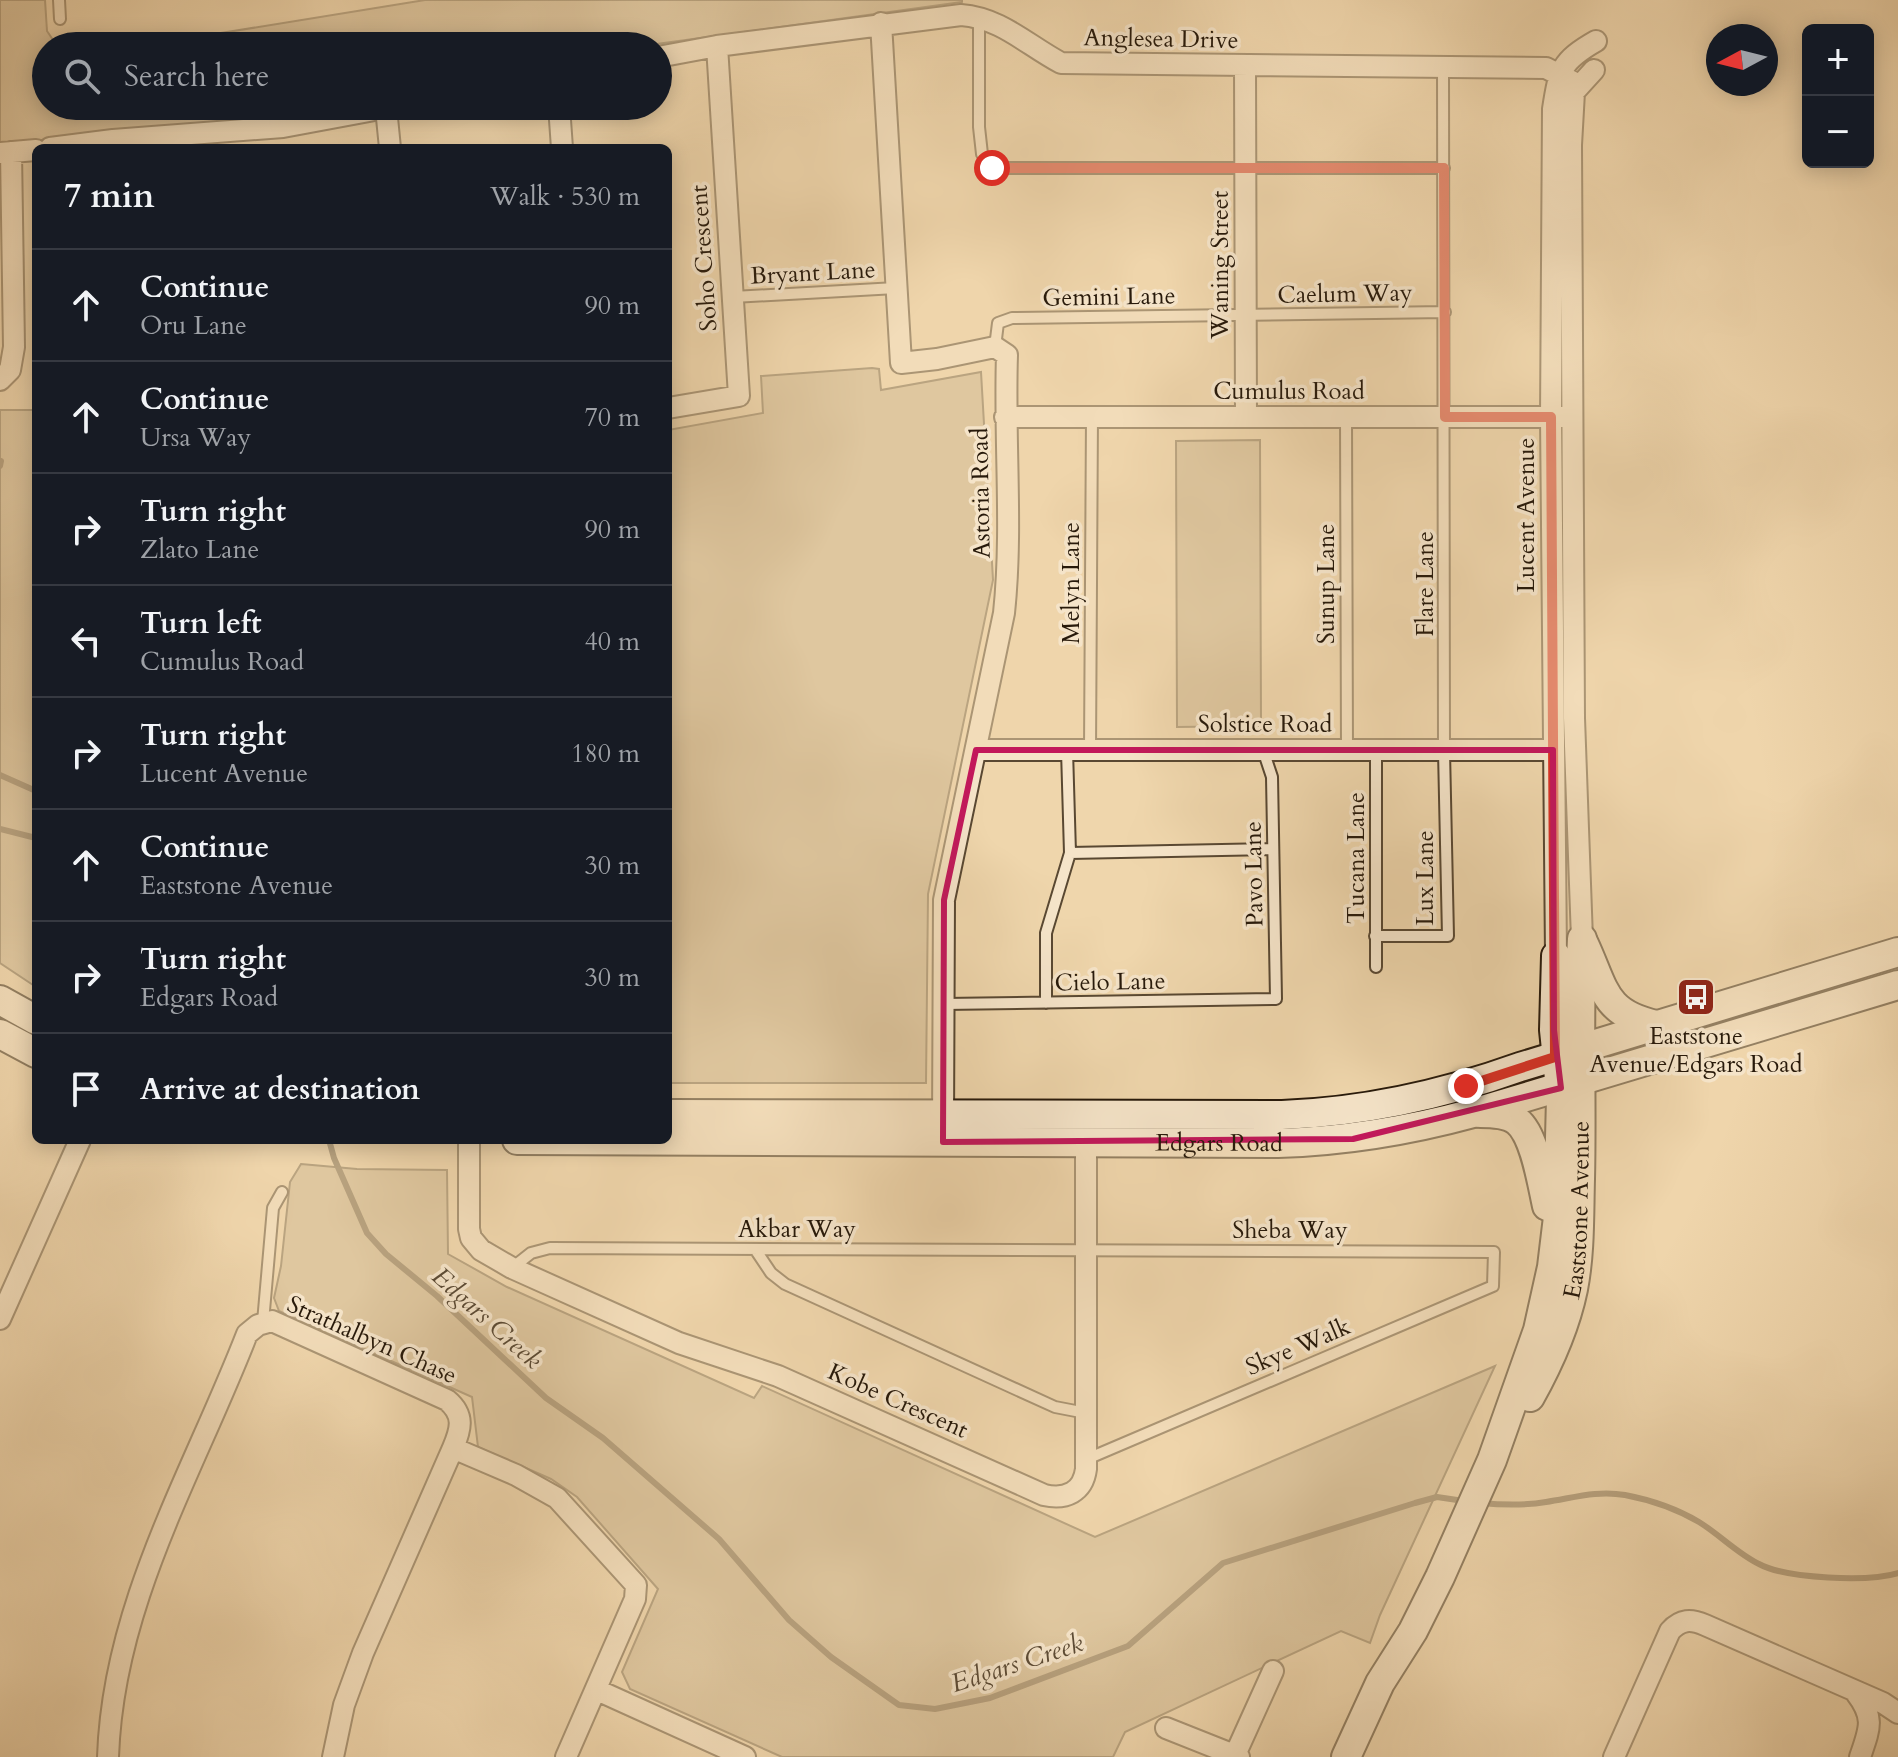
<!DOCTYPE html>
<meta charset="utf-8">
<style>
body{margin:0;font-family:Cardo,serif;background:#242831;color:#f1f3f6}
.controls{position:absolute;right:24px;top:24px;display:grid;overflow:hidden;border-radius:12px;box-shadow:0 4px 20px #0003}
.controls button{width:72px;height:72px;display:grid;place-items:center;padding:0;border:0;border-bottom:2px solid #363941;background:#171b24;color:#f1f3f6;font:40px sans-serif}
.compass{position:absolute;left:1706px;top:24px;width:72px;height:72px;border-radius:50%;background:#171b24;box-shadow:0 4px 20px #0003;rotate:263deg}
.stop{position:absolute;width:24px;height:24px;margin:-18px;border:6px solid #d93025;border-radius:50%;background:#fff}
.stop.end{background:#d93025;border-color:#fff;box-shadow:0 2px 8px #0008}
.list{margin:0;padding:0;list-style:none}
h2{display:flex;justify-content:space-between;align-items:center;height:104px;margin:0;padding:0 32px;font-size:34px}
h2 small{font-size:26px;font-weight:400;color:#9ea1a6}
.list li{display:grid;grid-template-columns:52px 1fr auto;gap:24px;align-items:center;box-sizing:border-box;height:112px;padding:0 32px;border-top:2px solid #363941}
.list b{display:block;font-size:30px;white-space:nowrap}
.list p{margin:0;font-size:26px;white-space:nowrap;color:#9ea1a6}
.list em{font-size:26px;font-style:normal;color:#9ea1a6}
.icon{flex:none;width:44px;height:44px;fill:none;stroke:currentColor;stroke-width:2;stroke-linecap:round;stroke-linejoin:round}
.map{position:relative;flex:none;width:1898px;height:1757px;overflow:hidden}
.search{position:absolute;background:#171b24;box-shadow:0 4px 20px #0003;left:32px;top:32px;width:640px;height:88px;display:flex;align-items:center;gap:20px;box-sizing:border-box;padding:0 28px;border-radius:44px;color:#9ea1a6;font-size:30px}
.panel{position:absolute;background:#171b24;box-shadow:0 4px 20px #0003;left:32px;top:144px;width:640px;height:1000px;border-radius:12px}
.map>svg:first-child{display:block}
.green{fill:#cdb690;stroke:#7a684d;stroke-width:2}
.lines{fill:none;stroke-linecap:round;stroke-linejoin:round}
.stream{stroke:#76644a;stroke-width:6}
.lane-casing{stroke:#594832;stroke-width:14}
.street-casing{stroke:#594832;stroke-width:24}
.secondary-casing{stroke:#27190a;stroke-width:32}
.lane{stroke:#f5e4c9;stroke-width:10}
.street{stroke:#f5e4c9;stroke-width:20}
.secondary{stroke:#f5e4c9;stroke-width:28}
.route{stroke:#d93025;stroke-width:10}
.marked{fill:none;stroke:#c2185b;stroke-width:6;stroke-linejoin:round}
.labels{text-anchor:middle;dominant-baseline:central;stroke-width:7;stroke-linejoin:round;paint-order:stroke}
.street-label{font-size:24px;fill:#27190a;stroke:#f5e4c9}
.poi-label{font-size:24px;fill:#27190a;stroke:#f5e4c9}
.water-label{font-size:26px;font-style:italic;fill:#5c4b35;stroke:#f5e4c9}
</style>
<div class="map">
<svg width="1898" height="1757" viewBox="0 0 1898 1757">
<rect width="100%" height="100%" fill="#efd6ac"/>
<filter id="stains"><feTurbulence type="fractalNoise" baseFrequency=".0025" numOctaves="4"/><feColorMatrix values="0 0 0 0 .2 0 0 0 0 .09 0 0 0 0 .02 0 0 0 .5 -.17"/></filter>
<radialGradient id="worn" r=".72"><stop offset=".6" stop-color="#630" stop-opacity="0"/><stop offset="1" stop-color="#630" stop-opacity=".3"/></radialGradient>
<path class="green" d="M0,0H45L47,31L57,46H46V106H311L179,129L0,145Z
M425,0H962V2L642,46H141Z
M872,368L879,369L881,390L981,372L993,580L928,894L926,1083H668V430L763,413L761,376Z
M0,410H36V987L0,963Z
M1260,440L1261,726L1177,727L1176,441Z
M301,1164L357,1169L447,1170L448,1254L507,1287L754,1398L762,1386L1095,1537L1495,1366L1380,1615L1370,1643L1341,1631L1125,1732L1113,1757H782L630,1689L622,1672L658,1589L577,1497L551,1479L478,1447L472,1397L279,1311L274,1298L281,1266L290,1182Z"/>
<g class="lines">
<path class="stream" d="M0,466L1,461
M0,775L36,791
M0,829L36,838
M329,1140L334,1158L367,1233L386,1254L437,1296L546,1398L603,1438L719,1539L789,1620L831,1657L899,1705L935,1709L990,1698L1128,1646L1223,1563L1415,1503L1437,1497L1464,1501
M1480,1503C1502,1505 1524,1506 1546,1502C1573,1498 1597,1490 1625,1495C1651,1500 1677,1509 1699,1522C1720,1535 1738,1554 1759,1564C1787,1579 1869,1582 1898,1573"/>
<g class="lane-casing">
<path id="lane" d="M59,0L60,19
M979,17V127L982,154L992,168H1444
M733,297L896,288
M995,347L998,323L1012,318L1445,312
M1346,417L1347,750
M1090,750L1092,416
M1376,750V967
M1070,853L1273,849
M1375,936H1448L1444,751L1443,65
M1046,1003V933L1070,853L1067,750
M944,1004L1276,999L1272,777L1263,750
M755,1249L771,1273L785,1284L1055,1407L1086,1413
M512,1268L531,1253L550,1248L1494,1252L1493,1286L1087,1459
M263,1322L273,1208L282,1192"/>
</g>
<g class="street-casing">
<path id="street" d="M881,23L901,363L937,359L995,347L1007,355C1004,441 1013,528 1004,613L944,900L943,1126
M658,57L717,46L961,15C1001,18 1027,45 1061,63L1546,68L1579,85
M1245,66L1246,416
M559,106L562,148
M386,108L390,148
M50,148L113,140L283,127L396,106
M0,153L36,150
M0,380L10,370L14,347L11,152
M668,408L739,396L717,46
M1005,417H1565
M976,750H1553
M1582,939L1574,718L1571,145L1574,92L1594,70
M1556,956L1551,417L1553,109C1559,70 1561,61 1596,41
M469,1140V1229L471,1238L481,1250L512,1268L679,1343L778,1376L1044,1495C1066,1500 1083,1492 1086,1469V1142
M0,1319L80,1140
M453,1448L516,1475L557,1498L636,1585L635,1599L566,1757
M597,1690L745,1757
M1856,1693C1875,1718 1870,1728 1860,1757
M1166,1728L1239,1757
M1235,1755L1273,1671
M108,1757C113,1604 193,1473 247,1334L258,1325L272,1321L447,1400C465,1415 461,1429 453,1448L363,1653L344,1705L333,1757
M1614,1757L1670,1631C1681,1619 1691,1619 1705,1625L1883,1703L1898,1713"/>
</g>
<g class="secondary-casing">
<g id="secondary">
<path d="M1584,944C1605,989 1603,1013 1656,1025"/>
<path d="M0,1000L36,1020"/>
<path d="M0,1034L36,1053"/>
<path d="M1480,1113C1492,1113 1507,1113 1517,1121C1535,1135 1542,1184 1547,1206"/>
<path d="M668,1114L1282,1115C1365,1112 1442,1095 1520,1067L1898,952"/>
<path id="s1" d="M517,1140L1278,1143C1347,1141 1407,1131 1473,1113L1898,985"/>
<path id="s2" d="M1530,1397C1549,1363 1565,1328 1573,1289C1580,1253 1579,1216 1580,1179C1582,1099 1578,1019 1582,939"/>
<path d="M1346,1757L1380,1683L1413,1631L1440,1577L1492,1460L1538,1330L1552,1267L1558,1217L1561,1098L1554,1030L1556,956"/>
</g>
</g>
<use href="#lane" class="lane"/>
<use href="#street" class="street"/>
<use href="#secondary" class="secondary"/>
</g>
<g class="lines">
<path class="route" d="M992,168H1444L1445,417H1551L1555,1057L1466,1086"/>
</g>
<path d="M0 0H1898V1757H0ZM976,750H1553L1554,1030L1561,1088L1353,1139L943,1142L944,900Z" fill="#efd6ac" fill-opacity=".55" fill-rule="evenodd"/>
<path class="marked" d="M976,750H1553L1554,1030L1561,1088L1353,1139L943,1142L944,900Z"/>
<defs>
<g id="bus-square" transform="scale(2)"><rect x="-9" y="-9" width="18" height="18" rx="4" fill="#8f2418" stroke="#f5e4c9"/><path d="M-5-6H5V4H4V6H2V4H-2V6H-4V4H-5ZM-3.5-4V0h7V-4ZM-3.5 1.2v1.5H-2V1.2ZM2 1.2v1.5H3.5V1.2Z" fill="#fff"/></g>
</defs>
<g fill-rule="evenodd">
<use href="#bus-square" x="1696" y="997"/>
</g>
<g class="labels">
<g class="street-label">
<text transform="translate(1161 39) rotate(1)">Anglesea Drive</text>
<text transform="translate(704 258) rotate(-94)">Soho Crescent</text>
<text transform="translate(1220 265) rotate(-90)">Waning Street</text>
<text transform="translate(813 273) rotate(-3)">Bryant Lane</text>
<text transform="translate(1345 294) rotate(-1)">Caelum Way</text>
<text transform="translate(1109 297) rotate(-1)">Gemini Lane</text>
<text x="1289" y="391">Cumulus Road</text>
<text transform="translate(981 493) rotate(-91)">Astoria Road</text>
<text transform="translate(1526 515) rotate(-90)">Lucent Avenue</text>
<text transform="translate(1071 583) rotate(-90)">Melyn Lane</text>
<text transform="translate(1326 584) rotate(-90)">Sunup Lane</text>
<text transform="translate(1425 584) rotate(-90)">Flare Lane</text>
<text x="1265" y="724">Solstice Road</text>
<text transform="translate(1356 858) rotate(-90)">Tucana Lane</text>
<text transform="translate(1254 874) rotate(-91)">Pavo Lane</text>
<text transform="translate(1425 878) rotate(-90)">Lux Lane</text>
<text transform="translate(1110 982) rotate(-1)">Cielo Lane</text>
<text stroke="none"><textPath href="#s1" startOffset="702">Edgars Road</textPath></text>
<text stroke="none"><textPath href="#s2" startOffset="196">Eaststone Avenue</textPath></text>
<text x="797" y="1229">Akbar Way</text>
<text x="1290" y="1230">Sheba Way</text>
<text transform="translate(372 1340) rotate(24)">Strathalbyn Chase</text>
<text transform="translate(1298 1347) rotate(-23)">Skye Walk</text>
<text transform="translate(898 1401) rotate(24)">Kobe Crescent</text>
</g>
<g class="poi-label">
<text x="1696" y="1036">Eaststone<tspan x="1696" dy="28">Avenue/Edgars Road</tspan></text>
</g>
<g class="water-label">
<text transform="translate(487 1318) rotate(42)">Edgars Creek</text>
<text transform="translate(1017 1663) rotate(-18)">Edgars Creek</text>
</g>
</g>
<rect width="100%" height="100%" filter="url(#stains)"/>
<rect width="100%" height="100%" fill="url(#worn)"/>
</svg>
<div class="controls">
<button>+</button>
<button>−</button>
</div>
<svg class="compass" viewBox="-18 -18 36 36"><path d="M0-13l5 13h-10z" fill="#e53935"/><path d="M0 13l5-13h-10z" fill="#9ea1a6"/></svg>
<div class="stop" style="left:992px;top:168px"></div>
<div class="stop end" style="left:1466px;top:1086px"></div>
<div class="search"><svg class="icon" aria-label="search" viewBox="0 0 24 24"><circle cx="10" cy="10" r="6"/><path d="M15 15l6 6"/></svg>Search here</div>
<section class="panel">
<h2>7 min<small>Walk · 530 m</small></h2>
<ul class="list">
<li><svg class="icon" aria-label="ahead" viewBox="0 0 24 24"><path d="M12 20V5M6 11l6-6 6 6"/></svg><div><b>Continue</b><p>Oru Lane</p></div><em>90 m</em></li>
<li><svg class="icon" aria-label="ahead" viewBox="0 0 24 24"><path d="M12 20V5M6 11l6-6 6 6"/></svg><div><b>Continue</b><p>Ursa Way</p></div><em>70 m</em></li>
<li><svg class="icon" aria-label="right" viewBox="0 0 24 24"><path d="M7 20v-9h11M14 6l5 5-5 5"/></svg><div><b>Turn right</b><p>Zlato Lane</p></div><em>90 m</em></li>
<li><svg class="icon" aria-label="left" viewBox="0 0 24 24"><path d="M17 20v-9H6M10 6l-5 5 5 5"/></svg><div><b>Turn left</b><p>Cumulus Road</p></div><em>40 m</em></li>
<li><svg class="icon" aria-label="right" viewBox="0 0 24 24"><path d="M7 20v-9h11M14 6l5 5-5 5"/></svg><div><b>Turn right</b><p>Lucent Avenue</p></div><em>180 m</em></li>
<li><svg class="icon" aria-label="ahead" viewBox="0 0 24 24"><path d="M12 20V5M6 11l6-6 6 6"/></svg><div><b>Continue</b><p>Eaststone Avenue</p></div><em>30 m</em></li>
<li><svg class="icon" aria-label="right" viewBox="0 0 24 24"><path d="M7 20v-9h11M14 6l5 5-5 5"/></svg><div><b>Turn right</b><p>Edgars Road</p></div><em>30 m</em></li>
<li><svg class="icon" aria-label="arrive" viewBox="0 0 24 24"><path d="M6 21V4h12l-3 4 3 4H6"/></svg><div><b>Arrive at destination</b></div></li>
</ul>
</section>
</div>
